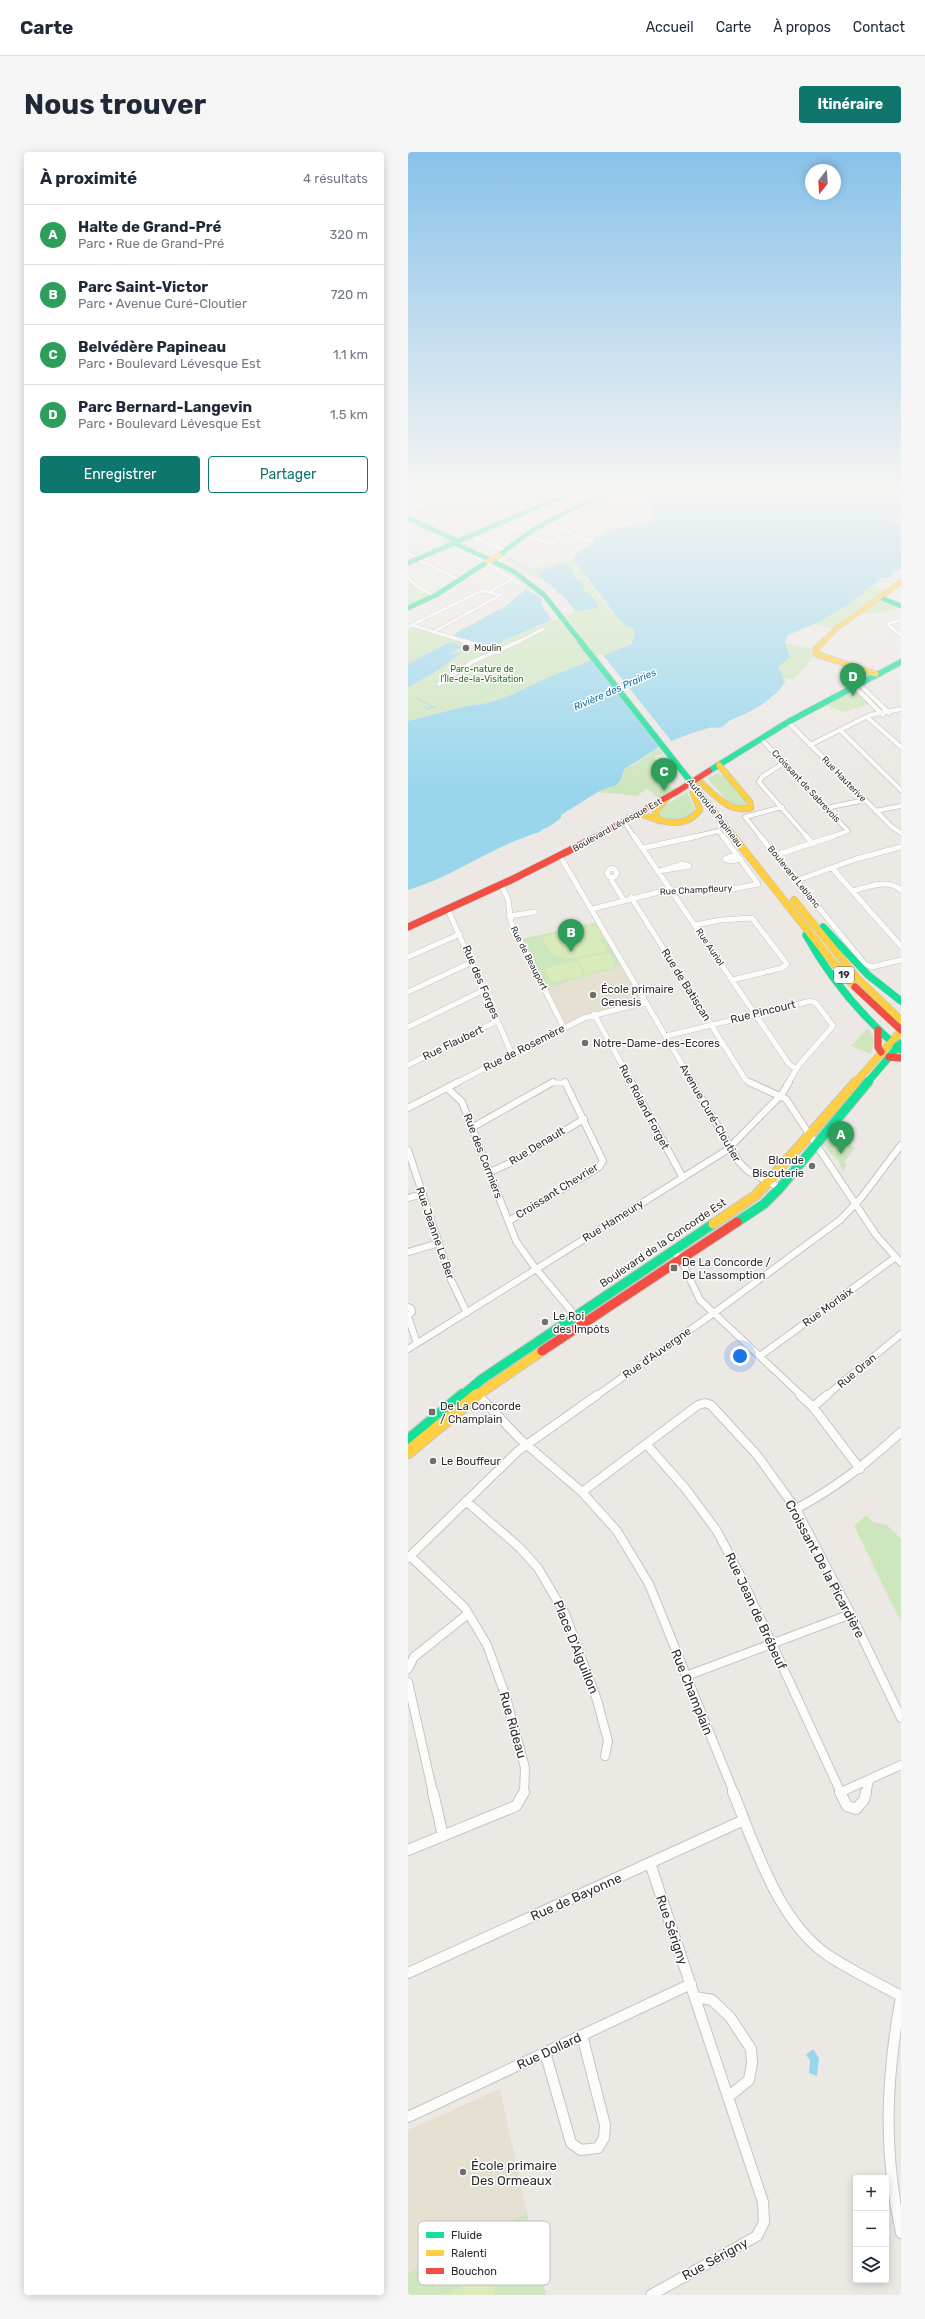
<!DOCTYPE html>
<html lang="fr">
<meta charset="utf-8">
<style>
body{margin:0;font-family:Rubik,sans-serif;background:#f6f6f7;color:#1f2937}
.controls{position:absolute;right:12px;bottom:12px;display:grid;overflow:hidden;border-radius:4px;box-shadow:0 2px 10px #0003}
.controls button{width:36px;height:36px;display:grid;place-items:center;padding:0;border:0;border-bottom:1px solid #e0e1e3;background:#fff;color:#1f2937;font:20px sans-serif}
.compass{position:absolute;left:397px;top:12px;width:36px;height:36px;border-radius:50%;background:#fff;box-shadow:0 2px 10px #0003;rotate:197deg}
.you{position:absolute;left:332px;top:1204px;width:14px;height:14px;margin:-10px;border:3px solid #fff;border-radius:50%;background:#1a73e8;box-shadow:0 0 0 6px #1a73e833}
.badge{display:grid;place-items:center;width:26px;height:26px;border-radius:50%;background:#0f766e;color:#fff;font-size:13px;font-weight:700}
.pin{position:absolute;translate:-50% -33px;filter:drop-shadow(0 1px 2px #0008)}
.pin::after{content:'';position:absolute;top:21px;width:14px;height:12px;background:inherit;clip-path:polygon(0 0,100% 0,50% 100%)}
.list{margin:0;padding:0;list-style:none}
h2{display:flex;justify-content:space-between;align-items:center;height:52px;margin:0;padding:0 16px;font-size:17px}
h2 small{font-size:13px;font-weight:400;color:#747a83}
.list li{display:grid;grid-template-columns:26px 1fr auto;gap:12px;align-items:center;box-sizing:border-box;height:60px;padding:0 16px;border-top:1px solid #e0e1e3}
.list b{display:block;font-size:15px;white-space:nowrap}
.list p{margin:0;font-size:13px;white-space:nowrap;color:#747a83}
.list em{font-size:13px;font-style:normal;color:#747a83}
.actions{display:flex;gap:8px;padding:12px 16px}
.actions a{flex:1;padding:9px 0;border:1px solid #0f766e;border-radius:4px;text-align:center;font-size:14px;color:#0f766e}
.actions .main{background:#0f766e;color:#fff}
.icon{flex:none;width:22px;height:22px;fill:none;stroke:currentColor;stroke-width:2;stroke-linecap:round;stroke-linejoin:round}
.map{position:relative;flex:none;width:493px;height:2143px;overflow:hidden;border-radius:4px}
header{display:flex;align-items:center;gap:24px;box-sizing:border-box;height:56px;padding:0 20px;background:#fff;border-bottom:1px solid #e0e1e3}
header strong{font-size:19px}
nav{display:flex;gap:22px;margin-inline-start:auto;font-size:14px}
.intro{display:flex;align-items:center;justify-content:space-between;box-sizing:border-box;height:96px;padding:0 24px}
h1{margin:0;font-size:28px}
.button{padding:10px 18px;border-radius:4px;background:#0f766e;color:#fff;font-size:14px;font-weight:700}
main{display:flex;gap:24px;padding:0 24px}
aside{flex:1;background:#fff;border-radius:4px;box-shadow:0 2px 10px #0003}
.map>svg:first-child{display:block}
.education{fill:#e6e0d3}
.green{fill:#cee6be}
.cemetery{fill:#d8e0cc}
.pitch{fill:#d9eabb}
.water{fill:#99d6ec}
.pier{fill:#ece8e4}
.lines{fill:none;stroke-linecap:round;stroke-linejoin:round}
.stream{stroke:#99d6ec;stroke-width:1}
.street-far5-casing{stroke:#c5c4c5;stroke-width:4}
.street-far4-casing{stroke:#c5c4c5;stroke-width:5.5}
.street-far3-casing{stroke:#c5c4c5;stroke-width:6}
.street-far2-casing{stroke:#c5c4c5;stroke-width:8}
.street-far1-casing{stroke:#c5c4c5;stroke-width:10}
.street-casing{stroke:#c5c4c5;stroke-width:12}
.fast-far4-casing{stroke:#c5c4c5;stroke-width:5.5}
.fast-far3-casing{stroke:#c5c4c5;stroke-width:7}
.fast-far2-casing{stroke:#c5c4c5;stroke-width:8}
.fast-far1-casing{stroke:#c5c4c5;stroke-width:11}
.fast-casing{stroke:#c5c4c5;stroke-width:14}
.slow-far4-casing{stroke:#c5c4c5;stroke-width:5.5}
.slow-far3-casing{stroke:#c5c4c5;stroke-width:7}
.slow-far2-casing{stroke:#c5c4c5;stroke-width:8}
.slow-far1-casing{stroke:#c5c4c5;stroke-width:11}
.slow-casing{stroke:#c5c4c5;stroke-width:14}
.jam-far2-casing{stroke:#c5c4c5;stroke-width:7}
.jam-far1-casing{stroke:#c5c4c5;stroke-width:8}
.jam-casing{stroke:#c5c4c5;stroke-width:11}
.street-far5{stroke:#fcfcfb;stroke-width:3}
.street-far4{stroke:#fcfcfb;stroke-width:4}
.street-far3{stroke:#fcfcfb;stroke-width:5}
.street-far2{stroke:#fcfcfb;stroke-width:6}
.street-far1{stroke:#fcfcfb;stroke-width:8}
.street{stroke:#fcfcfb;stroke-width:10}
.fast-far4{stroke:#16e098;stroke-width:4.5}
.fast-far3{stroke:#16e098;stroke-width:5.5}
.fast-far2{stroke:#16e098;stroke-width:7}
.fast-far1{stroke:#16e098;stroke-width:9}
.fast{stroke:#16e098;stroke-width:12}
.slow-far4{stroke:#ffcf43;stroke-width:4.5}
.slow-far3{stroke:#ffcf43;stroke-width:5.5}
.slow-far2{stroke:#ffcf43;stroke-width:7}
.slow-far1{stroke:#ffcf43;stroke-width:9}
.slow{stroke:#ffcf43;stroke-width:12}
.jam-far2{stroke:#f24e42;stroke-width:5.5}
.jam-far1{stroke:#f24e42;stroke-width:7}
.jam{stroke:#f24e42;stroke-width:9}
.slow-bridge-casing{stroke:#c5c4c5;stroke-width:5.5;stroke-linecap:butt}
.jam-bridge-casing{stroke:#c5c4c5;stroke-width:7;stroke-linecap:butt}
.slow-bridge{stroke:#ffcf43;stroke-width:4.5}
.jam-bridge{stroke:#f24e42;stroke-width:5.5}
.poi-dot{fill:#706f6e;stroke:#fff;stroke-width:1.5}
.labels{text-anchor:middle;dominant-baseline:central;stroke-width:3;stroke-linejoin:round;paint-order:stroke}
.far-poi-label{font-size:9px;fill:#2e2e2e;stroke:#fff;text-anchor:start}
.far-park-label{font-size:9px;fill:#2c6e1b;stroke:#fff}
.far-street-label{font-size:9px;fill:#2e2e2e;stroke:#fff}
.far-water-label{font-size:10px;font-style:italic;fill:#0d6fa3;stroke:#fff}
.shield{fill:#fff;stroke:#6d6d6d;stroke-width:1}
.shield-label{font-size:10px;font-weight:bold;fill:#2e2e2e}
.street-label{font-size:11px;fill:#2e2e2e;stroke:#fff}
.poi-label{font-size:11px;fill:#2e2e2e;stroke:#fff;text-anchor:start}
.near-street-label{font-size:13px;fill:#2e2e2e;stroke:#fff}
.near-poi-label{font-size:13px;fill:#2e2e2e;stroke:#fff;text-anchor:start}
.key{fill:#fff;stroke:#c0c0c0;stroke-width:1}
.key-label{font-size:11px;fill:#2e2e2e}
</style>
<header>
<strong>Carte</strong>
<nav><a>Accueil</a><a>Carte</a><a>À propos</a><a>Contact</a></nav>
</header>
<div class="intro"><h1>Nous trouver</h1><a class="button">Itinéraire</a></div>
<main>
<aside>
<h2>À proximité<small>4 résultats</small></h2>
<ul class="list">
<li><span class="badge" style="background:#2e9e5b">A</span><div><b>Halte de Grand-Pré</b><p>Parc · Rue de Grand-Pré</p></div><em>320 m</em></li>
<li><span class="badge" style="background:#2e9e5b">B</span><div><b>Parc Saint-Victor</b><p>Parc · Avenue Curé-Cloutier</p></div><em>720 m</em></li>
<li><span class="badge" style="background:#2e9e5b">C</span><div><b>Belvédère Papineau</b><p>Parc · Boulevard Lévesque Est</p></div><em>1.1 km</em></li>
<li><span class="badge" style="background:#2e9e5b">D</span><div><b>Parc Bernard-Langevin</b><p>Parc · Boulevard Lévesque Est</p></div><em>1.5 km</em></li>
</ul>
<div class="actions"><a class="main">Enregistrer</a><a>Partager</a></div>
</aside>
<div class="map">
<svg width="493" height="2143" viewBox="0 0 493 2143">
<rect width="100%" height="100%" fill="#ece8e4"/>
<path class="education" d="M60,341L107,359L57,380L6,358Z
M214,814L235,849L182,862L155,874L137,837Z
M92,1937L119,2061L0,2121V1978Z"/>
<path class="green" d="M98,402L102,406L124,416L165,407C171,415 199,458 207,464C214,468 222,475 227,481L225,490L211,498L139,526L103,543L80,551L59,554L0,569V535L37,512L47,504L41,501L54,493L42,490L0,512V478L7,475L33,484L43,483L54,488L85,493L168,459L192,455L175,439L174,434L177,433L149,414L129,423H123L94,404Z
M4,431L24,444L0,455V432Z
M463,434L476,438L425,477L408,472Z
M470,447L493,455L475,461L450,463Z
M377,491L403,497L402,502L407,504L385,528L375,526L369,515L382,505Z
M448,537L462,552L436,560L417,553Z
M252,595L255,602L247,603V606L257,627L264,636H268L250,648L245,641L238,637L229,644L190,640C204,627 207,642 217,616L226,613Z
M308,622L316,623L338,650L339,656L323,653L299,626Z
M279,640L287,658L282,666L263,669L252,664V657Z
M187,771L214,814L137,837L114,787Z
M460,876L466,888L463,902L443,894Z
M421,984L447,996L436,1010L439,1012L435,1020L430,1008L422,1001L415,991Z
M360,1036L363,1037L323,1070L278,1100L276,1098Z
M263,1105L266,1108L179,1165L177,1163Z
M458,1363L465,1370L479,1373L493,1387V1470L446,1374Z
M119,2061L138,2143H0V2121Z"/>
<path class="cemetery" d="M120,340L135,347L108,358L88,349Z"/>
<path class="pitch" d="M48,346L64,352L32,362L16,356Z
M182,773L189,775L195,785L192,786L199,799C177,804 142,817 135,785Z
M199,801H202L208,814L207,815L178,822L170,808L171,807Z
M168,809L175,823L174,824L143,830L137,816Z
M83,2119L88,2143H35Z"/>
<path class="water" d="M260,336H493V362L483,371H493V417L484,422V425L474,426L442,451L409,471L380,483L377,491L382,505L370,515L377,529C369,547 340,561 323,568C319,570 317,574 313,575C308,577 305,574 301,576C289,579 278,583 266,588C247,595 234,608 217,616L212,629L208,633L193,638L153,663V666L139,676L134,677L132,680C86,693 46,725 0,738V569L59,554L80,551L103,543L139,526L224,492L227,481L224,476L217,473L208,464L165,407L170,400L187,390L186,387L205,377L243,370L246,362V355L243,354L244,347Z
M154,412L163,415L167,426L177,433L174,434C177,442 190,447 191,456L167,459L154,442L147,440L149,438L129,423L135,418Z
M118,437L134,447L132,450L144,468L85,493L67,491L68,489L65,491L45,485L49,480L98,454Z
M42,490L55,494L41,502L53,501L27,520L0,535V512Z
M405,1897L411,1906L409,1924L401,1921L402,1908L398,1903Z"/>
<path class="pier" d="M194,502L265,591L253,596L183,506Z"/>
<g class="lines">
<path class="stream" d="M177,432H183
M46,491L51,488
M78,539L82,536
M10,547L27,556
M19,557L26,555"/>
<g class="street-far5-casing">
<path id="street-far5" d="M54,336L79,346L116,336
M144,336L180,350
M144,349L164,357
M125,353L150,362
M15,354L1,347L33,336
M0,358L70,336
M134,369L181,389
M90,372L119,380
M0,373L10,370
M115,382L144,392L148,390H139
M63,384L98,399
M0,402L5,404
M66,403L112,432
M9,407L52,428
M0,426L11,436L27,444
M81,440L104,427
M493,468L479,472L493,483
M4,473L59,490
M0,475L73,439L93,443L25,480
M110,490L135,477"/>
</g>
<g class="street-far4-casing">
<path id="street-far4" d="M56,489L90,500
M31,532L64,510L112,489
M451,532L481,561
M446,534L475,563
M459,565L493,595
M380,570L484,675L493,681
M432,578L493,638
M353,587L440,679L423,685
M402,593L462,563L493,557
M375,611L354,625L351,630L399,685
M418,656L457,648
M467,659L493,654
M217,671L226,685
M285,685L311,679L315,685
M353,685L337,665L374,655"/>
</g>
<g class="street-far3-casing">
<path id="street-far3" d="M226,684L381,912L388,917
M352,684L457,812L464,815L493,808
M398,684L405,692
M235,696L290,684
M329,702L317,707L322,709L333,707
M368,703L426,684
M152,704L285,931
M424,716L493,794
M199.5 721a4.5 4.5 0 1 1 9 0a4.5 4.5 0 1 1-9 0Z
M251,719L281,714L275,712L256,718
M205,725L204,729L215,747
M390,728L448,707L493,695
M93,733L100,747L103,770L156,876
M445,739C461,735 479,726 493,738
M223,745L337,927L342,931
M184,757L259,738H320L350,732L315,684
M40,758L104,902
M101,764L127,760
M287,773L313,768L344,766L379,812L374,816L324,828
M0,805L52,782
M0,840L64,810
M186,862L224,931
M0,875L76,838
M258,884L403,849L408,851L425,874L391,913L380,931
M0,913L89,869
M48,931L176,866L238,850
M143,931H158"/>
</g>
<g class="street-far2-casing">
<path id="street-far2" d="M223,930L275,1026
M284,930L331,1010L340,1019L372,1036
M341,930L378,947L468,1083L493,1111
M39,936L54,950L108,1089L125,1113L175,1173
M0,956L50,930
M65,975L145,930
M0,998L43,1128L59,1161
M82,1020L102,1011L176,967
M0,1046L15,1042
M101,1069L191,1015L195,1009L157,930
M265,1099L273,1108L292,1148L394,1244
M0,1100L31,1091
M0,1155L3,1156L4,1160L0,1164
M0,1165L9,1191
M0,1197L319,998L374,942L381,930
M352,1204L488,1105
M68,1241L71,1244
M188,1244L306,1161L432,1068L453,1046L493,993
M418,1244L493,1182"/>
</g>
<g class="street-far1-casing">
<path id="street-far1" d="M70,1243L112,1287L174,1340L209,1379L241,1432L326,1641
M392,1243L405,1255L452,1317
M405,1255L419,1243
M239,1293L277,1336L309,1379L335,1429L433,1641
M174,1340L290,1253L297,1251L303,1253L349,1303L388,1357L443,1462L493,1566
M58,1349L111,1395L130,1416L157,1462L189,1548L200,1589L197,1604
M388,1357C429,1335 459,1311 493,1280
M2,1404L57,1456L79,1493L98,1545L117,1616L116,1641
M0,1406L110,1299L189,1243
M0,1517L6,1505L60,1462
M278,1524L443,1462
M0,1530L25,1641
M433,1640L493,1613
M458,1641L461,1629"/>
</g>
<g class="street-casing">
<path id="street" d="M25,1640L35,1684
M325,1640C347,1694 370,1770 421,1804C444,1819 469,1831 493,1844
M432,1640L439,1654L448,1657L456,1648L458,1640
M0,1698L108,1654L116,1640
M242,1711L355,2050L356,2070L349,2084L243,2143
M0,1821L336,1668
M287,1845L304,1848L322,1865L343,1897L344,1911L341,1928L320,1945
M493,1845C478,1927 475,1999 493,2081
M137,1900L163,1991L173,1998L190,1996L196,1986L197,1973L174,1883
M0,1965L283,1832"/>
</g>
<g class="fast-far4-casing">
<path id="fast-far4" d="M0,366L50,389
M46,391L105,419L136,443L173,490
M92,403C128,371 170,354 214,336
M0,411L173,336
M471,445L493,454
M0,456L28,443L79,410"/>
</g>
<g class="fast-far3-casing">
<path id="fast-far3" d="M172,489L305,658
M301,619L380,570L493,510"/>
</g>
<g class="fast-far2-casing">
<path id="fast-far2" d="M415,775L460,823L493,849
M398,783C423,828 454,865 493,898
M459,931L493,891"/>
</g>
<g class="fast-far1-casing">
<path id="fast-far1" d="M329,1070L356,1052L372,1036L460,930
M54,1244L74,1227L305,1072"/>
</g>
<g class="fast-casing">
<path id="fast" d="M0,1289L55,1243"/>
</g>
<g class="slow-far4-casing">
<path id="slow-far4" d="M415,490L429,476L493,430"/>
</g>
<g class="slow-far3-casing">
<path id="slow-far3" d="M416,489L407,498L408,502L468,522
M293,631C308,644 321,661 343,656L342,650L311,613
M305,658L326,685
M233,662C254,670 276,678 292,658L285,641
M251,669L247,659L260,645"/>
</g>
<g class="slow-far2-casing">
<path id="slow-far2" d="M325,684L423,808L447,835
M386,748L450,827L493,868
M447,931L493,879"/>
</g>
<g class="slow-far1-casing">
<path id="slow-far1" d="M305,1072L348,1043L448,930
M68,1244L134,1199"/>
</g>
<g class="slow-casing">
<path id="slow" d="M0,1300L69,1243"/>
</g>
<g class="jam-far2-casing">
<path id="jam-far2" d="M188,685L270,639"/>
</g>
<g class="jam-far1-casing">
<path id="jam-far1" d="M0,775L103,728L190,684
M447,835L493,878
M470,878V895L473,900
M481,905L493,906"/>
</g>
<g class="jam-casing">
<path id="jam" d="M134,1199L329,1070"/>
</g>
<use href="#street-far5" class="street-far5"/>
<use href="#street-far4" class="street-far4"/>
<use href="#street-far3" class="street-far3"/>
<use href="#street-far2" class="street-far2"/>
<use href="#street-far1" class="street-far1"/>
<use href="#street" class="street"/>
<use href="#fast-far4" class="fast-far4"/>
<use href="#fast-far3" class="fast-far3"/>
<use href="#fast-far2" class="fast-far2"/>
<use href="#fast-far1" class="fast-far1"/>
<use href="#fast" class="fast"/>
<use href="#slow-far4" class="slow-far4"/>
<use href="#slow-far3" class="slow-far3"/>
<use href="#slow-far2" class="slow-far2"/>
<use href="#slow-far1" class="slow-far1"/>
<use href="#slow" class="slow"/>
<use href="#jam-far2" class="jam-far2"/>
<use href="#jam-far1" class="jam-far1"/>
<use href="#jam" class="jam"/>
<g class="slow-bridge-casing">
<path id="slow-bridge" d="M79,410L92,403"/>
</g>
<g class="jam-bridge-casing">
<path id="jam-bridge" d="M270,639L301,619"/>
</g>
<use href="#slow-bridge" class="slow-bridge"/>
<use href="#jam-bridge" class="jam-bridge"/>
</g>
<linearGradient id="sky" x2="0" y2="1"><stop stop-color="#88c2ea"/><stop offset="0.53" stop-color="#f6f5f3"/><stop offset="1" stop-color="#f6f5f3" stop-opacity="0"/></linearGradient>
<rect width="493" height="636" fill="url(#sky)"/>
<g class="poi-dot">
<circle cx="58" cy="496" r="4"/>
<circle cx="185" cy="843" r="4"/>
<circle cx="177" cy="891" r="4"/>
<circle cx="404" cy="1014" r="4"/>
<rect x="262" y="1112" width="8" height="8" rx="2"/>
<circle cx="137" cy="1170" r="4"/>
<rect x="20" y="1256" width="8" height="8" rx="2"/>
<circle cx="25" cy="1309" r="4"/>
<circle cx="55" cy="2020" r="4"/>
</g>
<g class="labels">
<g class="far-poi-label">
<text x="66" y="496">Moulin</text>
</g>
<g class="far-park-label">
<text x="74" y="517">Parc-nature de<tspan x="74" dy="10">l'Île-de-la-Visitation</tspan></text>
</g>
<g class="far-street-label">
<text transform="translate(436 627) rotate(46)">Rue Hauterive</text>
<text transform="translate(398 634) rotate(47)">Croissant de Sabrevois</text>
<text transform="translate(307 661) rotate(52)">Autoroute Papineau</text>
<text transform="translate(209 673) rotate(-29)">Boulevard Lévesque Est</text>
<text transform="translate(386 725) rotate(51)">Boulevard Leblanc</text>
<text transform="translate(288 738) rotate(-3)">Rue Champfleury</text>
<text transform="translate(302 795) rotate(56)">Rue Auriol</text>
<text transform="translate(121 806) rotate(63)">Rue de Beauport</text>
</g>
<g class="far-water-label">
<text transform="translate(207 538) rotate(-24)">Rivière des Prairies</text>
</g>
<rect class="shield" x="426" y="815" width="20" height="16" rx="3"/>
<g class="shield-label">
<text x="436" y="823">19</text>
</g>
<g class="street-label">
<text transform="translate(73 830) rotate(67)">Rue des Forges</text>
<text transform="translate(278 833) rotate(58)">Rue de Batiscan</text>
<text transform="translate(355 860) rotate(-14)">Rue Pincourt</text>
<text transform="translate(45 891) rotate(-26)">Rue Flaubert</text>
<text transform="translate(116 896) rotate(-27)">Rue de Rosemère</text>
<text transform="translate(236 955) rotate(62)">Rue Roland Forget</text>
<text transform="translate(302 961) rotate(60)">Avenue Curé-Cloutier</text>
<text transform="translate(129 994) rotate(-31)">Rue Denault</text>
<text transform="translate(75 1004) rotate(69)">Rue des Cormiers</text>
<text transform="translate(149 1039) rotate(-32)">Croissant Chevrier</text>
<text transform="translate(205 1069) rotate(-32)">Rue Hameury</text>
<text transform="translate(27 1081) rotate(71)">Rue Jeanne Le Ber</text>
<text transform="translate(255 1091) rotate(-34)">Boulevard de la Concorde Est</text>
<text transform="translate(420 1155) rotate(-36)">Rue Morlaix</text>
<text transform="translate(249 1201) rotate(-35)">Rue d'Auvergne</text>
<text transform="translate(449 1219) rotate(-40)">Rue Oran</text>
</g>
<g class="poi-label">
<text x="193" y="837">École primaire<tspan x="193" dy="13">Genesis</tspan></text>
<text x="185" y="891">Notre-Dame-des-Ecores</text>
<text x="396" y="1008" text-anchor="end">Blonde<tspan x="396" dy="13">Biscuterie</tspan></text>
<text x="274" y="1110">De La Concorde /<tspan x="274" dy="13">De L'assomption</tspan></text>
<text x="145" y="1164">Le Roi<tspan x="145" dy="13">des Impôts</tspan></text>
<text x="32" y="1254">De La Concorde<tspan x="32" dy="13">/ Champlain</tspan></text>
<text x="33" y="1309">Le Bouffeur</text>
</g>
<g class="near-street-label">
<text transform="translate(417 1417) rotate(62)">Croissant De la Picardière</text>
<text transform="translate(348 1459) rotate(65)">Rue Jean de Brébeuf</text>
<text transform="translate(168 1495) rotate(68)">Place D'Aiguillon</text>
<text transform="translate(284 1540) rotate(68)">Rue Champlain</text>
<text transform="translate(105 1573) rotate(74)">Rue Rideau</text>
<text transform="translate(168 1745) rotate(-24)">Rue de Bayonne</text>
<text transform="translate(264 1778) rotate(71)">Rue Sérigny</text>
<text transform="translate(141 1899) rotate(-25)">Rue Dollard</text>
<text transform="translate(307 2107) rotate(-29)">Rue Sérigny</text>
</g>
<g class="near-poi-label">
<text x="63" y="2013">École primaire<tspan x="63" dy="15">Des Ormeaux</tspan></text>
</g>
</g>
<rect x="10" y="2069" width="132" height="64" rx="6" class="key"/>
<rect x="18" y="2080" width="18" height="6" fill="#16e098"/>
<rect x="18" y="2098" width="18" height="6" fill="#ffcf43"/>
<rect x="18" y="2116" width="18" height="6" fill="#f24e42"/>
<g class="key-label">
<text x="43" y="2087">Fluide</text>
<text x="43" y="2105">Ralenti</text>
<text x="43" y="2123">Bouchon</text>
</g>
</svg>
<div class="controls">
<button>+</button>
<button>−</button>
<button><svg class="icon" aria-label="layers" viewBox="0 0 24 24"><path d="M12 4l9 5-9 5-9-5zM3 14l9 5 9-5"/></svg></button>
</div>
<svg class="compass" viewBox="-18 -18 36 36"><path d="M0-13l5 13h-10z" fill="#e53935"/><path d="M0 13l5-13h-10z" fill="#747a83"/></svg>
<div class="you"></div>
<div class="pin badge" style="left:433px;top:1002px;background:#2e9e5b">A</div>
<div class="pin badge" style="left:163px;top:800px;background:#2e9e5b">B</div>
<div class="pin badge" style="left:256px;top:639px;background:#2e9e5b">C</div>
<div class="pin badge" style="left:445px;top:544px;background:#2e9e5b">D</div>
</div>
</main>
